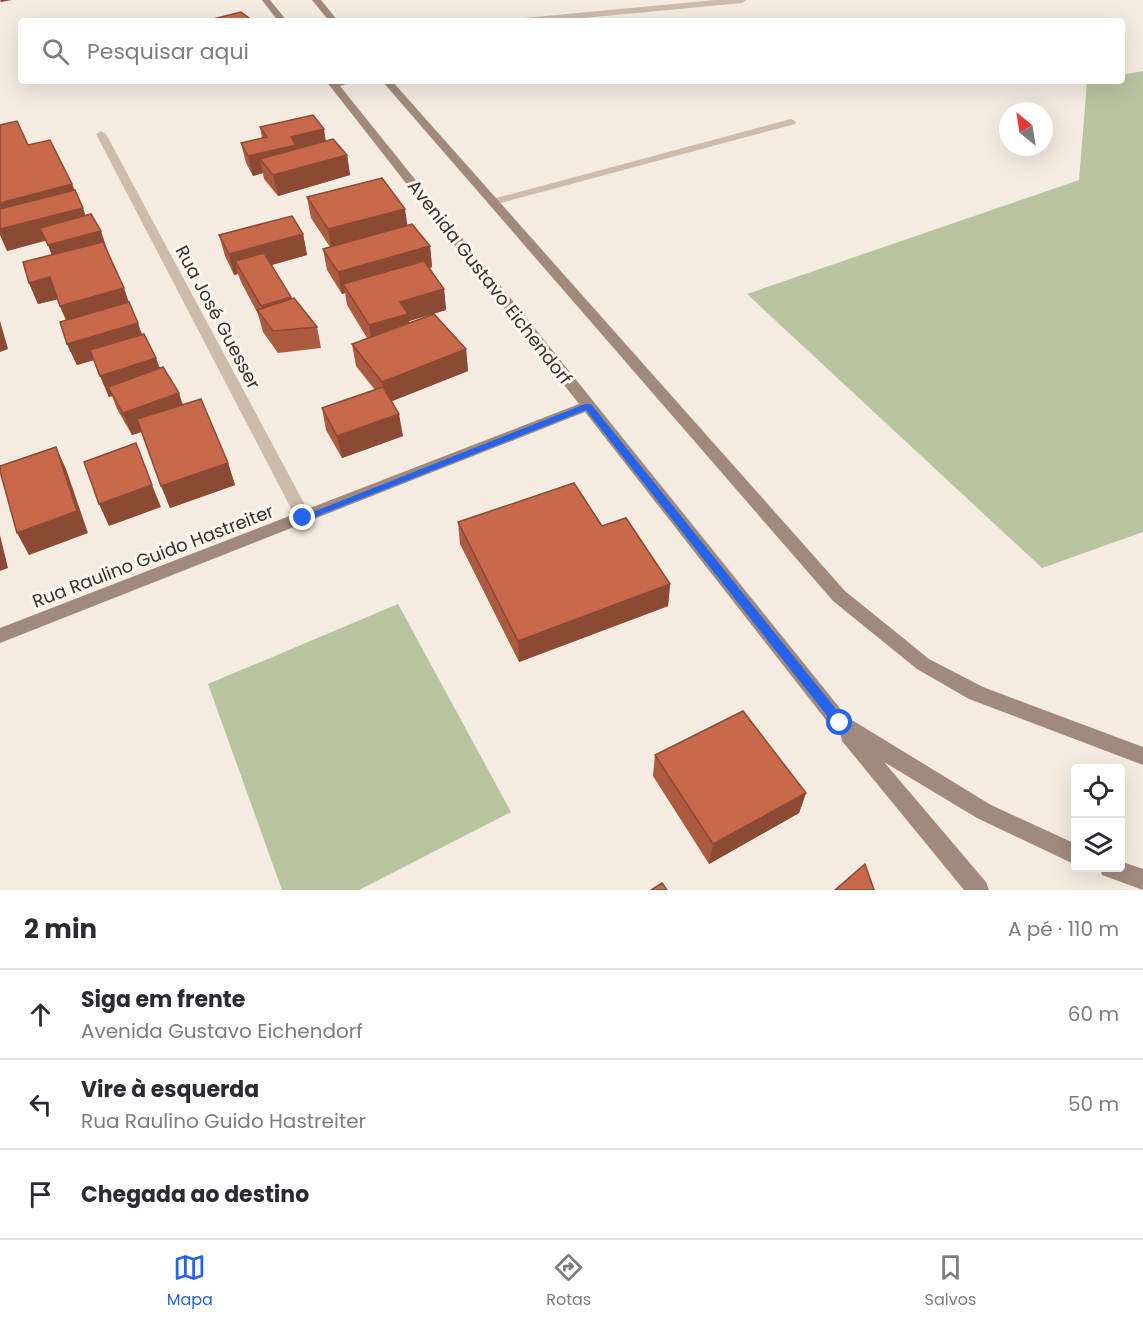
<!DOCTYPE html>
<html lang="pt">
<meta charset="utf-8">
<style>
body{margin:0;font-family:Poppins,sans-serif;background:#f2f2f3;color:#2b2b33}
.controls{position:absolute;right:18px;bottom:18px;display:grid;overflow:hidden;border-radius:6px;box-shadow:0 6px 24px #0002}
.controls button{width:54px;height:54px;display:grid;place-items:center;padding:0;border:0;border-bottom:2px solid #e1e1e2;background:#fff;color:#2b2b33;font:30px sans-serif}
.compass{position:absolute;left:999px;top:102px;width:54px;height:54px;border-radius:50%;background:#fff;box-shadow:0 6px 24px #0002;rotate:330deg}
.stop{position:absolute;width:18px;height:18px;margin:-14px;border:4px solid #2563eb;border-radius:50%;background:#fff}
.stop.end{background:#2563eb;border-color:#fff;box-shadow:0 2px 6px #0008}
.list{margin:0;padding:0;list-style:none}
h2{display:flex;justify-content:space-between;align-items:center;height:78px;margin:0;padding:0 24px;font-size:26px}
h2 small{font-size:20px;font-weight:400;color:#7c7c81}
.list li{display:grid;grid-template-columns:39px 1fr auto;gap:18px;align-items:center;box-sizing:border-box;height:90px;padding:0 24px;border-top:2px solid #e1e1e2}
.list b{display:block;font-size:22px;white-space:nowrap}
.list p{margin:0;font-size:20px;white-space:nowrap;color:#7c7c81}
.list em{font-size:20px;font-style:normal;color:#7c7c81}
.icon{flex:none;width:33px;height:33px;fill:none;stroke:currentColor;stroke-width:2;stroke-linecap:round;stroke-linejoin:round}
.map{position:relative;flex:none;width:1143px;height:890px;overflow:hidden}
.search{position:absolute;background:#fff;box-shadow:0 6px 24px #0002;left:18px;right:18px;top:18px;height:66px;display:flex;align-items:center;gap:15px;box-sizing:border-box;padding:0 21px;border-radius:6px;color:#7c7c81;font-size:22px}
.sheet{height:348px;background:#fff}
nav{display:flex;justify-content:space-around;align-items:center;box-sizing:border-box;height:84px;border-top:2px solid #e1e1e2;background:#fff;font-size:16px;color:#7c7c81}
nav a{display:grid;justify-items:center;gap:3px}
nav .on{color:#2563eb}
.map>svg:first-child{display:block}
.green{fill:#b8c4a0}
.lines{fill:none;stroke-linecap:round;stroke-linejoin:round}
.street{fill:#cdbbac;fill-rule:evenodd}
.secondary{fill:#a18a7d;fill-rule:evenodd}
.wall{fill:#ac5a40}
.shaded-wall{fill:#8c4a34}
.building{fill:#c8694b;stroke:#8c4a34;stroke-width:1.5}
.route{fill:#2563eb}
.labels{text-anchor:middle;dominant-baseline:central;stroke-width:6;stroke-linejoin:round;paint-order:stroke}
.street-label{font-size:18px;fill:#3b302b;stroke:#fbf5ee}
</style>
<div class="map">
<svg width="1143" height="890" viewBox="0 0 1143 890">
<rect width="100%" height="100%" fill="#f4ebe1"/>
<path class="green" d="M1143,71V532L1042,568L747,294L1079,180L1087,82L1122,81V75Z
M398,604L511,812L359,890H282L208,684Z"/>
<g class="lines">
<path class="street" d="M716,0H746L742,3L551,21H520L524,18Z
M791,119L796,122L795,124L497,204H489L487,202L489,200Z
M101,131L106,134L312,518L310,522H298L296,518L96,134Z"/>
<path class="secondary" d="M262,0H270L287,21H278Z
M312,0H321L338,21H329Z
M326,81H355L340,86L847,717L991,805L1076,844V865L977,818L884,762L986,882L989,890H964L842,741L840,733L833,729L585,412L0,643V628L579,404Z
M382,81H392L845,591L929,659L983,687L1143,747V765L969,699L917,669L833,601Z
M1120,861L1143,869V890L1102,875L1100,868H1120Z"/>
</g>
<path class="wall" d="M260,127L326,141L347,155L350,175L278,196L264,179L263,173L253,176L246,163L241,143L262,138Z
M28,145L72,184L85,215L108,252L142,334L160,368L183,404L228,463L235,485L170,508L142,432L132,435L117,409L112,396L109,397L94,360L77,365L67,344L66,320L57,299L38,304L29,283L52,255L46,240L7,251Z
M307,197L407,226L430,246L432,267L429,268L444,289L446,310L409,321L410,323L466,349L468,371L391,401L403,436L342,458L326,430L322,408L375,390L356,366L352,344L367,338L347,305L345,293L342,294L327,270L323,249L330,247L311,218Z
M303,234L307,255L272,265L291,298L317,327L321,348L278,353L263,332L258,314L241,282L238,274L234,275L225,256L219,235Z
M458,522L670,584L668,606L519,662L460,544Z
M655,755L806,793L799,813L709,864L653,776Z"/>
<path class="shaded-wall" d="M0,0H12L1,2Z
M324,129L327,149L260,159L263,173L253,176L248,156L291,137Z
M347,155L350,175L278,196L273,175Z
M72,184L79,204L0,225V203Z
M83,208L90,229L7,251L0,235V229Z
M405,209L408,229L332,250L328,229Z
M101,231L108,252L56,266L48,245Z
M303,234L307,255L242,273L235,261L238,274L234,275L229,254Z
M430,246L432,267L348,292L343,284L345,293L342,294L338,272Z
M50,277L59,299L38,304L29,283Z
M124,288L131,309L69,327L60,306Z
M444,289L446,310L409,321L411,336L373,347L369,325L400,302Z
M291,297L296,318L264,319L261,306Z
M0,321L8,349L0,352Z
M138,323L145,345L77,365L67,344Z
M466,349L468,371L385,404L382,382Z
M156,358L164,380L108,387L112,396L109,397L100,376Z
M179,393L186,415L132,435L123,413Z
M399,414L403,436L342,458L337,436Z
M56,447L66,469L88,533L29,555L17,533Z
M228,463L235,485L170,508L161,486Z
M152,485L161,507L109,526L99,504Z
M0,535L8,568L0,571Z
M670,584L668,606L519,662L518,641Z
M806,793L799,813L709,864L713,844Z"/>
<path class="building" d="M241,12L253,21H205Z
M313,115L324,129L291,137L296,145L248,156L241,143L267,137L260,127Z
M17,121L28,145L50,140L72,184L0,203V125Z
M333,139L347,155L273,175L260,159Z
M382,178L405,209L328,229L307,197Z
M75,190L83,208L0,229V209Z
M91,214L101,231L48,245L40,228Z
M292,216L303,234L229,254L219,235Z
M412,224L430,246L338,272L323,249Z
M103,242L124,288L60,306L50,277L29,283L23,262Z
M264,253L291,297L261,306L235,261Z
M424,261L444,289L400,302L408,314L369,325L343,284Z
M294,298L317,327L273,331L257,310Z
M129,302L138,323L67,344L60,322Z
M434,314L466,349L382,382L352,344Z
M144,334L156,358L100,376L90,350Z
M163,367L179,393L123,413L108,387Z
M383,387L399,414L337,436L322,408Z
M201,399L228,463L161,486L137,419Z
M136,443L152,485L99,504L84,462Z
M56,447L77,511L17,533L0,471V466Z
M574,483L602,526L626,518L670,584L518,641L458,522Z
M743,711L806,793L713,844L655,755Z
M865,864L874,890H835Z
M662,883L667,890H651Z"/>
<path class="route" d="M585,404H591L844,719V727H836L586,410L307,520L303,521L298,518Z"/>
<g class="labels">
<g class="street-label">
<text transform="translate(490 282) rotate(52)">Avenida Gustavo Eichendorf</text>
<text transform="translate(218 317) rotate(62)">Rua José Guesser</text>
<text transform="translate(153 556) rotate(-21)">Rua Raulino Guido Hastreiter</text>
</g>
</g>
</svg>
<div class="controls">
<button><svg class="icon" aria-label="locate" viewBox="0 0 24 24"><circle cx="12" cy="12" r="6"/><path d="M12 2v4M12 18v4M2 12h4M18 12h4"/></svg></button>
<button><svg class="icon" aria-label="layers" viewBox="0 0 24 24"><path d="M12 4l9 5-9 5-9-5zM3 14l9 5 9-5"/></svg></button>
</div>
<svg class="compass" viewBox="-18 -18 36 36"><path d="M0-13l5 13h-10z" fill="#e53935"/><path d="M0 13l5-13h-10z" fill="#7c7c81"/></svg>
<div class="stop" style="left:840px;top:723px"></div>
<div class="stop end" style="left:303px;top:518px"></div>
<div class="search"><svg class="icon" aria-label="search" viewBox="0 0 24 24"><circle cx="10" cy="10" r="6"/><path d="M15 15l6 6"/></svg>Pesquisar aqui</div>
</div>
<section class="sheet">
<h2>2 min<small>A pé · 110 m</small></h2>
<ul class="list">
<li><svg class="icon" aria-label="ahead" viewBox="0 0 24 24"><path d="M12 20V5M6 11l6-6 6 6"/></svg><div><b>Siga em frente</b><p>Avenida Gustavo Eichendorf</p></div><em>60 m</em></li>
<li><svg class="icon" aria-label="left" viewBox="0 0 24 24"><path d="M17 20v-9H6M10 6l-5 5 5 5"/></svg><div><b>Vire à esquerda</b><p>Rua Raulino Guido Hastreiter</p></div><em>50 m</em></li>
<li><svg class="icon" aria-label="arrive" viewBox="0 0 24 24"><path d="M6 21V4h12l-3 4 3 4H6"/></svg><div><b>Chegada ao destino</b></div></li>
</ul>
</section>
<nav>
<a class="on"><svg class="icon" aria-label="map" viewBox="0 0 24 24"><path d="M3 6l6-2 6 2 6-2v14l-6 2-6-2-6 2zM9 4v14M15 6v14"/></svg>Mapa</a>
<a><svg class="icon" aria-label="directions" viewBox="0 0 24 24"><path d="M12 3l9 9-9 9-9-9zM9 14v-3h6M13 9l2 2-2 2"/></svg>Rotas</a>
<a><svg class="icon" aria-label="saved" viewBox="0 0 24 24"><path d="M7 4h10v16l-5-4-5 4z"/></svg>Salvos</a>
</nav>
